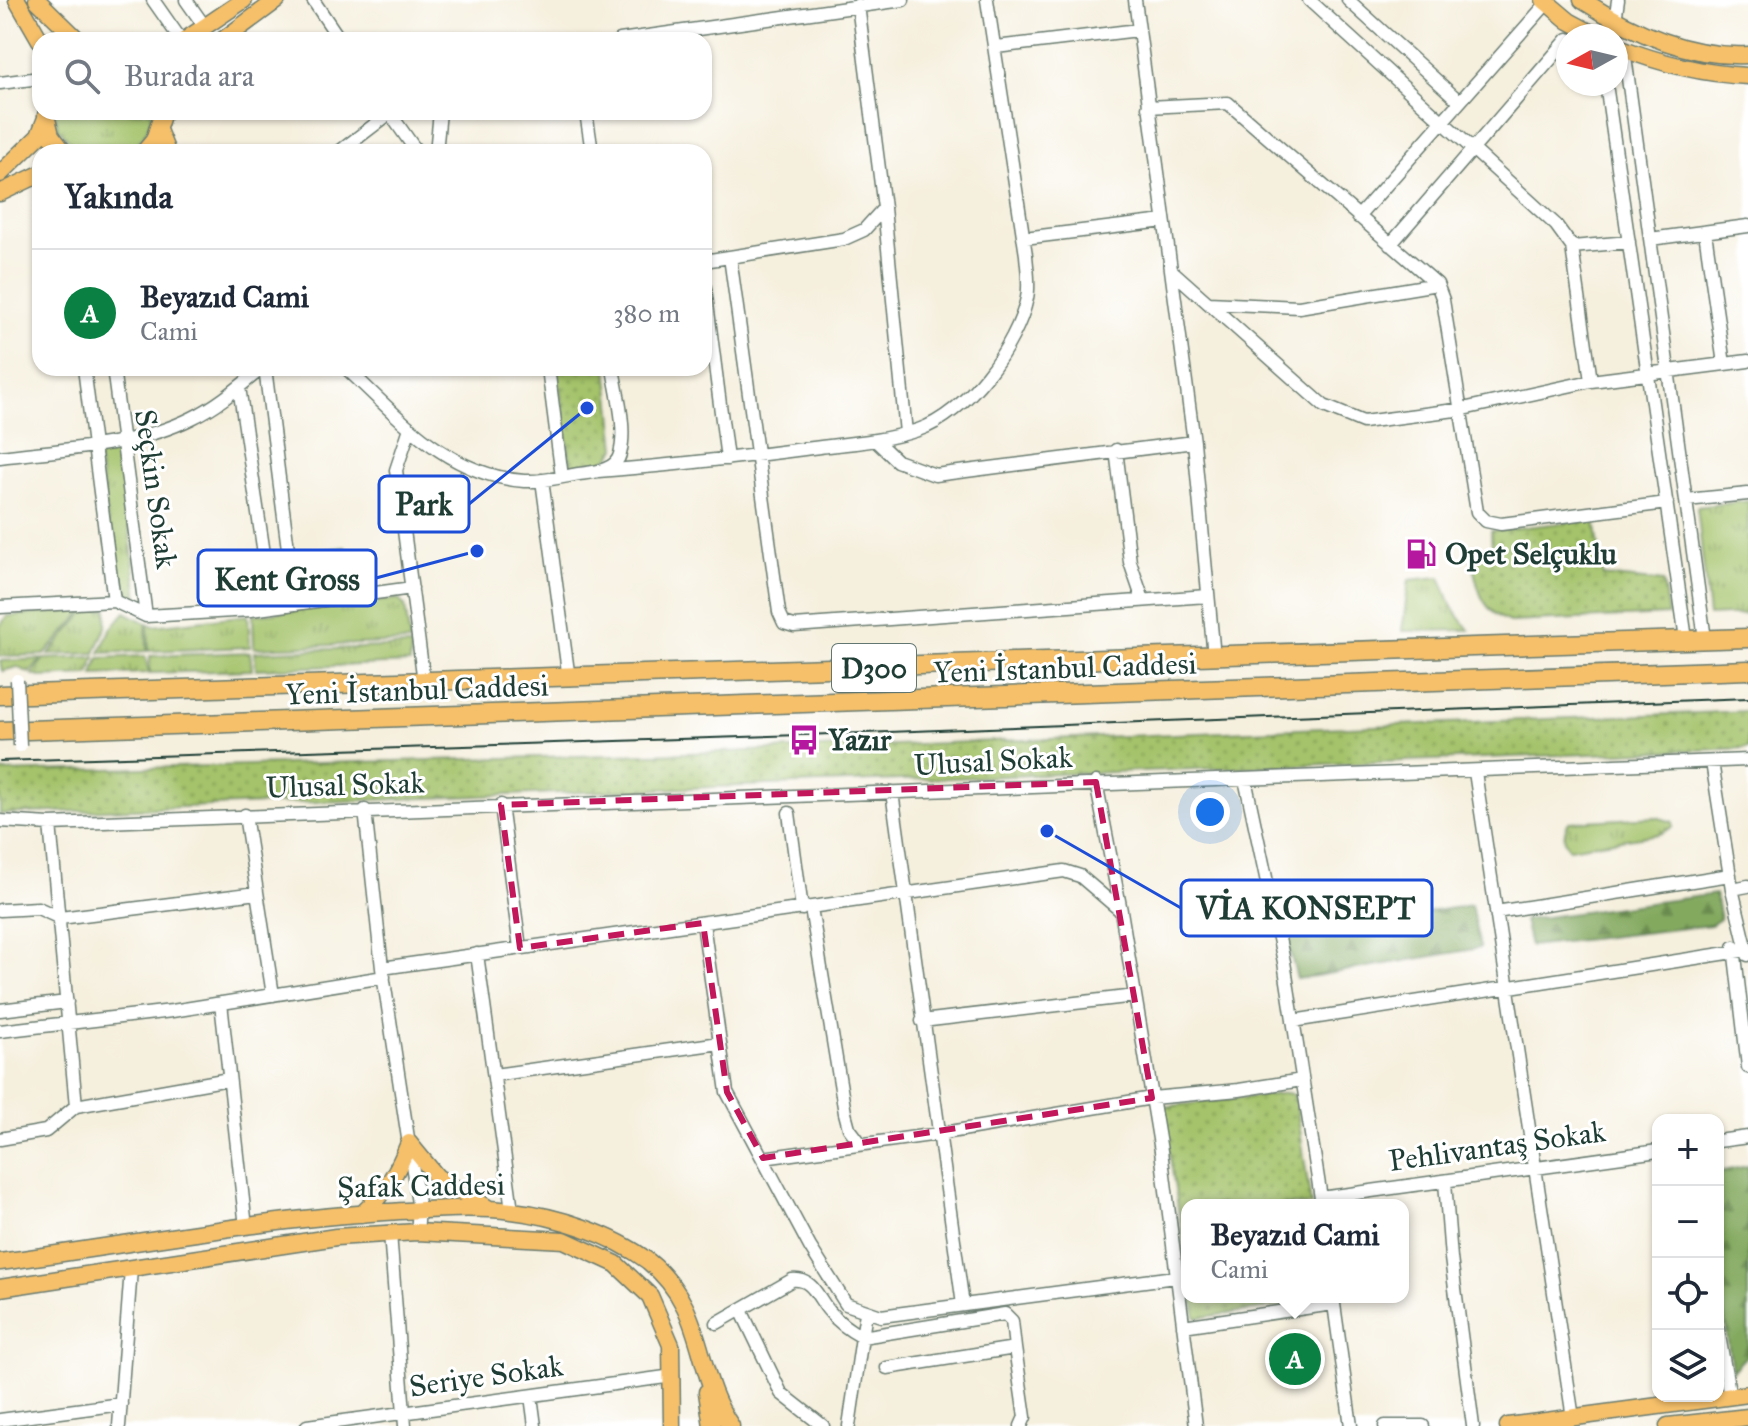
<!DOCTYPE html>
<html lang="tr">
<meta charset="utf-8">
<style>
body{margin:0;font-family:"IM FELL Great Primer",serif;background:#f6f6f7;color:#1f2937}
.controls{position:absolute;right:24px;bottom:24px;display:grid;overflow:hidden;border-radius:16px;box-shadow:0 2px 6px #0004}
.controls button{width:72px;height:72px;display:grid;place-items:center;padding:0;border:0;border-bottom:2px solid #e0e1e3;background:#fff;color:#1f2937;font:40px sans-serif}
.compass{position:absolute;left:1556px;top:24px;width:72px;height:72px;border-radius:50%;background:#fff;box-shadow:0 2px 6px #0004;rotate:262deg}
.you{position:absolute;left:1210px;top:812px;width:28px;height:28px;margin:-20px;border:6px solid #fff;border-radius:50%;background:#1a73e8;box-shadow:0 0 0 12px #1a73e833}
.badge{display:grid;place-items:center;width:52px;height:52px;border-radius:50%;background:#0b8043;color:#fff;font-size:26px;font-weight:700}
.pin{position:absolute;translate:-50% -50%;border:4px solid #fff;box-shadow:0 2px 8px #0006}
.popup{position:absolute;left:1181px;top:1199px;width:228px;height:104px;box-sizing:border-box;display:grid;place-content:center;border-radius:16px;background:#fff;filter:drop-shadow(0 2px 6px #0005);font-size:26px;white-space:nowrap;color:#747a83}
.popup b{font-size:30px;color:#1f2937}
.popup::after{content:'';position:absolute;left:50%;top:100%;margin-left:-16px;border:16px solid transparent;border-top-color:#fff}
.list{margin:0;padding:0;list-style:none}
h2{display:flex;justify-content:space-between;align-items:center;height:104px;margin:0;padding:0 32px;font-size:34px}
h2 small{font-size:26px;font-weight:400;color:#747a83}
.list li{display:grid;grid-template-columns:52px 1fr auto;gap:24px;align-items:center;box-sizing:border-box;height:128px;padding:0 32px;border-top:2px solid #e0e1e3}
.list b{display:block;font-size:30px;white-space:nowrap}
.list p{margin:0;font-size:26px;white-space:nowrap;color:#747a83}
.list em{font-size:26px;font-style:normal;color:#747a83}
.icon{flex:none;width:44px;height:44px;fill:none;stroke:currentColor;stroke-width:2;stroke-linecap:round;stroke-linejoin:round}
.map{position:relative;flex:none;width:1748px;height:1426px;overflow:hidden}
.search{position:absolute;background:#fff;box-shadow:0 2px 6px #0004;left:32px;top:32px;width:680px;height:88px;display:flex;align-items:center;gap:20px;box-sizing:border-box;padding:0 28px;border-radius:24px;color:#747a83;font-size:30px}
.panel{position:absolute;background:#fff;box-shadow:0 2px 6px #0004;left:32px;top:144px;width:680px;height:232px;border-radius:24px}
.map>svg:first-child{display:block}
.grass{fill:url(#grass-tufts);stroke:#628050;stroke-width:2}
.forest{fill:url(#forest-firs);stroke:#51734a;stroke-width:2}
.park{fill:url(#park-dots);stroke:#628050;stroke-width:2}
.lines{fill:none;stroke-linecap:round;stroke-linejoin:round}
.minor-casing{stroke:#6a7b6f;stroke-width:15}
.major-casing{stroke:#6a7b6f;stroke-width:19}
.highway-casing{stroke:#6a7b6f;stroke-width:21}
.minor{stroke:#fff;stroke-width:12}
.major{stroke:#f6c06b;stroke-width:16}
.highway{stroke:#f6c06b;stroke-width:18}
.tram{stroke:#1f3d34;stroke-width:2}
.minor-bridge-casing{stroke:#6a7b6f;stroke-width:15;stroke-linecap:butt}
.minor-bridge{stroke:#fff;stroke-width:12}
.marked{fill:none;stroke:#c2185b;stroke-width:6;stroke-dasharray:16 10;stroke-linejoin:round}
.labels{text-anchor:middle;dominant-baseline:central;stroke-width:6;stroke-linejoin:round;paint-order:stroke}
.shield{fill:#fff;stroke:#627771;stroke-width:2}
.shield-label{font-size:28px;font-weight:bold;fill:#1f3d34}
.street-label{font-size:30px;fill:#1f3d34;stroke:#fff}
.poi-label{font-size:30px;font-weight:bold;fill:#1f3d34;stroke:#fff;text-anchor:start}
.leader{fill:none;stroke:#1d4ed8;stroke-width:3}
.callout-dot{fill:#1d4ed8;stroke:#fff;stroke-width:3}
.callout{fill:#fff;stroke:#1d4ed8;stroke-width:3}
.callout-label{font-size:32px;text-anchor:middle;font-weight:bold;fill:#1f3d34}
</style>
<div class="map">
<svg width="1748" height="1426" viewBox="0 0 1748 1426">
<defs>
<pattern id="grass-tufts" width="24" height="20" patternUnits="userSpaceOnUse" patternTransform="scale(2)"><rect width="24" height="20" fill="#a4c36b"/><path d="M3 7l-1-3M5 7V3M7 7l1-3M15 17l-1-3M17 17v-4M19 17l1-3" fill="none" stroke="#85a059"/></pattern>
<pattern id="forest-firs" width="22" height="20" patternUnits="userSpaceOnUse" patternTransform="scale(2)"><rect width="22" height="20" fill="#83a95f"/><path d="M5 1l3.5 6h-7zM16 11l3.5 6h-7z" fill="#6b8b4f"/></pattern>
<pattern id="park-dots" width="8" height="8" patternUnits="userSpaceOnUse" patternTransform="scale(2)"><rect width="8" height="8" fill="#a4c36b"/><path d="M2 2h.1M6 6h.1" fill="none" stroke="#85a059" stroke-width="1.8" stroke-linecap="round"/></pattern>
</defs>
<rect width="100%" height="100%" fill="#fff"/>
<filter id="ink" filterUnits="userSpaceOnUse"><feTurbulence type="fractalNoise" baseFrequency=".0125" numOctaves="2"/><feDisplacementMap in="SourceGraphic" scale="16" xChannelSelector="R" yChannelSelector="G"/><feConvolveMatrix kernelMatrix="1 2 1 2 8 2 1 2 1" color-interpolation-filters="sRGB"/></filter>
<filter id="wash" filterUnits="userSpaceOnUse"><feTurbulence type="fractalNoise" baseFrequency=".006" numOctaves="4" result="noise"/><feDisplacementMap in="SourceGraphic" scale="32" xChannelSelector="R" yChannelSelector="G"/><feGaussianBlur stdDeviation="1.8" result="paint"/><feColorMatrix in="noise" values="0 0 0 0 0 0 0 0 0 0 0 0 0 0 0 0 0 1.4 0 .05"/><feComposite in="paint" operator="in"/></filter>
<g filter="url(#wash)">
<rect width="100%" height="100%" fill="#f5efdd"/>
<path class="grass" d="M55,112H152C150,130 142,142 127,152H79L58,128Z
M120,453L138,599L135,602L119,597L98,456Z
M1748,501V614L1709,616L1697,507Z
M345,547L354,587L304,595L298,554Z
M1440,577L1452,607L1469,630L1402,631L1409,580Z
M398,599L405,606L410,642L254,648L253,615Z
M107,609L106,627L95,653L48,655L87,610Z
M85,610L44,655L0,656V626L7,616Z
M125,612L146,623L147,651L100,653L110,630Z
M248,615L250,647L149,651L148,623L153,626Z
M411,646L410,663L256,669L254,652Z
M250,652L252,670L150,673V656Z
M145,656L149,673L93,675L99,658Z
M95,657L89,675L39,677L32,674L44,659Z
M42,659L29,673L18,667L2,671L0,661Z
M1656,817L1673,822V827L1659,834L1569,848C1562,841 1564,830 1569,822Z"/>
<path class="forest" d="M1715,894L1720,919L1711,925L1530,946L1524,920Z
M1471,905L1480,948L1297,979L1286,936Z
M1748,1166V1354L1732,1371L1718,1273V1172Z"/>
<path class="park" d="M557,368H607L616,448C606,465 590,472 571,466Z
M1595,519L1603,576L1663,582L1668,615L1510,622C1479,611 1476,582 1471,553L1492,551L1491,531Z
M1748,711V748L0,814V772L724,752Z
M1288,1093L1295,1096L1311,1205H1187V1264L1162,1107Z
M1192,1297H1321L1316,1301L1196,1318Z"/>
</g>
<g filter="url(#ink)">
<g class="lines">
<g class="minor-casing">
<path id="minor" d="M153,0L181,40
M186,0L205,27
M313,0L340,40
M1135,0L1194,442L1214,657
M1309,0L1556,225L1572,247L1591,381
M1348,0L1459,101
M858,5L884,208L906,433
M1615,21L1618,0
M620,40L903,0
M996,47L1138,30
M1624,49L1705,639
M0,83L40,78
M1606,84L1686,639
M1148,107L1228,103L1437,284L1443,300L1477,512L1486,521L1501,524L1667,503
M389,112L417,152
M586,112L592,152
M339,152L390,113
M436,152L440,112
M1358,217L1547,3
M1705,232L1724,364
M1024,238L1164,221
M1650,239L1748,226
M1390,245L1568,39
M1572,247L1629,242
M730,257L779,612L784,623L794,626L1207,596
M704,261L844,239L864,230L884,208
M1171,270L1324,406L1363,422L1463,409L1591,381L1748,361
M704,280L727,459
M1208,303L1299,307L1437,284
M84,368L114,601
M113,368L146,616
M265,368L295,604
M346,368C399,417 446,475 524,481C542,482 562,477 579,474C594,472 616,471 620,454C627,428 617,394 613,368
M548,368L562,477
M239,387L272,607
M410,428L396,470L424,682
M875,440L897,461L935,475L1194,442
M1116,450L1130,562L1143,600
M0,457C63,449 134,447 192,418C219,405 240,386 262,368
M598,471C667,466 735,458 804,449C841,444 882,442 918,430C966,414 1017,346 1027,298C1030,285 1027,269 1026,255L987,0
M542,480L569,679
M1686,500L1748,494
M0,607L114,601L146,616L251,610L412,588
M1712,762L1732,889L1748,955
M1475,772L1573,1418
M1245,779L1284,962L1321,1198L1658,1151
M1096,782L1121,911
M892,792L963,1305
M501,805L520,948
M365,810L382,968L419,1210L417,1232
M789,813L802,909
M245,815L273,995
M0,821L50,824L1748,760
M50,824L76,1106
M1732,889L1748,886
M811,908L845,1113L849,1128L861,1144
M0,910L38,908L60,918L257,893
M1496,912L1730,875
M703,923L727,1092L810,1247L846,1304L881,1316L1175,1277
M1734,947L1748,1067
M477,954L512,1210
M382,968L1064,871L1080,876L1121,911L1161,1151L1196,1426
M221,1003L246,1227
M0,1010L67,1002
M922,1021L1135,996
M1293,1021L1747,950
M0,1031L172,1011L384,977
M494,1075L720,1043
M0,1139L46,1131L76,1106L229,1079
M1718,1141L1748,1137
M763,1158L938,1134L1152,1098L1239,1090L1302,1080
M1445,1182L1451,1258L1473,1426
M390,1233L405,1426
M1333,1297L1351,1426
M741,1310L781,1393L823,1426
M717,1323L792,1280C814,1278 817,1298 830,1312C839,1323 849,1330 862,1337L866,1313
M1183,1326L1333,1304
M1718,1330L1730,1397
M887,1368L1015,1348L1025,1417L1021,1426
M531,1396L535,1426
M0,1420L121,1404
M119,1426L131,1269
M307,1426L673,1376
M849,1426L862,1337L1005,1314L1012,1321L1015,1348
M1385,1426H1423"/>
</g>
<g class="major-casing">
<path id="major" d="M17,0L40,40
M37,0L78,40
M1544,0L1569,21L1597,36
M1582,0C1630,31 1689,58 1748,55
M185,40L244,0
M223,40L277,0
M1616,46C1659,63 1701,74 1748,76
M46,115L51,135L64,152
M158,130L167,152
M144,152L154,140L163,112
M0,174L39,136L46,118
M0,193L40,174
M362,1214C385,1193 398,1171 409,1143L437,1177L488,1208
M0,1262C128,1245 256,1220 385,1212C426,1210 471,1206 512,1211C557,1216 612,1234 648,1261C708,1309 693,1372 731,1426
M0,1288L336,1237L417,1232L564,1240L616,1264L650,1296L671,1345L672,1426
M707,1392L712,1426
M1508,1426L1748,1394
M1668,1426L1748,1417"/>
</g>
<g class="highway-casing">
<path id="highway" d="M0,695L1748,638
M0,731L1748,670"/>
</g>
<use href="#minor" class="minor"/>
<use href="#major" class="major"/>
<use href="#highway" class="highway"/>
<path class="tram" d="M0,761L864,733L1748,698"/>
<g class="minor-bridge-casing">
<path id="minor-bridge" d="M17,680L20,746"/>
</g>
<use href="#minor-bridge" class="minor-bridge"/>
</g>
</g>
<path class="marked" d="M1096,782L1152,1098L763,1158L727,1092L703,923L520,948L501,805Z"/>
<defs>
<g id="fuel-bare" transform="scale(2.4)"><path d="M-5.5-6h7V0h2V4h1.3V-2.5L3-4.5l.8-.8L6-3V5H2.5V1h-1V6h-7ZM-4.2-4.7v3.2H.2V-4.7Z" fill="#b5179e" stroke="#fff" stroke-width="2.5" paint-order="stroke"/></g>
<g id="bus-bare" transform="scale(2.4)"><path d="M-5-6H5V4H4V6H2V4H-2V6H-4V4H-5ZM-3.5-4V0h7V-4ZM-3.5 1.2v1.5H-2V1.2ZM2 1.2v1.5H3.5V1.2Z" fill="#b5179e" stroke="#fff" stroke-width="2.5" paint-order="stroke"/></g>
</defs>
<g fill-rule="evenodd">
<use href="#fuel-bare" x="1421" y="554"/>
<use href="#bus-bare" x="804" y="740"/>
</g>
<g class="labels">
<rect class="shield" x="832" y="644" width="84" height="48" rx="6"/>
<g class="shield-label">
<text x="874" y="668">D300</text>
</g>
<g class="street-label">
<text transform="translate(156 489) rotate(82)">Seçkin Sokak</text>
<text transform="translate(1065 668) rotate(-2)">Yeni İstanbul Caddesi</text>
<text transform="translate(417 690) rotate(-2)">Yeni İstanbul Caddesi</text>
<text transform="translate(993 761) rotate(-3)">Ulusal Sokak</text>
<text transform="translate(345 785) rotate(-2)">Ulusal Sokak</text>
<text transform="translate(1497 1146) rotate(-8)">Pehlivantaş Sokak</text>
<text transform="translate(421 1186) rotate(-1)">Şafak Caddesi</text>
<text transform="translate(486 1376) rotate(-8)">Seriye Sokak</text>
</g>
<g class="poi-label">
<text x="1445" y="554">Opet Selçuklu</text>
<text x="828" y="740">Yazır</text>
</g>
</g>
<path class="leader" d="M587 408L469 504M477 551L376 578M1047 831L1181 908"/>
<g class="callout-dot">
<circle cx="587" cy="408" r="8"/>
<circle cx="477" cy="551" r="8"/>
<circle cx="1047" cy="831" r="8"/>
</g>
<g class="callout">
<rect x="379" y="476" width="90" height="56" rx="8"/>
<rect x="198" y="550" width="178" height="56" rx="8"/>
<rect x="1181" y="880" width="251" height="56" rx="8"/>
</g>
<g class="callout-label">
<text x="424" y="515">Park</text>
<text x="287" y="590">Kent Gross</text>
<text x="1306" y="919">VİA KONSEPT</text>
</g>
</svg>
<div class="controls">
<button>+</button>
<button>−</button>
<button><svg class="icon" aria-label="locate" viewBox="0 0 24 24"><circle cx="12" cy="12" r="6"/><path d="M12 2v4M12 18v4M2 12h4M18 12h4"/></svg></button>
<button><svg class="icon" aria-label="layers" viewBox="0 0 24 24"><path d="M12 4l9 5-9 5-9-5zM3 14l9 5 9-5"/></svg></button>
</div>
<svg class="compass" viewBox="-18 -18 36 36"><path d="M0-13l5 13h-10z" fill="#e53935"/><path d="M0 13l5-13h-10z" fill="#747a83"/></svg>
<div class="you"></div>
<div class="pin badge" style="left:1295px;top:1359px">A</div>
<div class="popup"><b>Beyazıd Cami</b>Cami</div>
<div class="search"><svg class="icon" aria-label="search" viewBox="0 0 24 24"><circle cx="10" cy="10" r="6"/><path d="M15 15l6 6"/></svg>Burada ara</div>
<section class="panel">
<h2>Yakında<small></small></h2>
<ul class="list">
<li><span class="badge">A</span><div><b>Beyazıd Cami</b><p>Cami</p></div><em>380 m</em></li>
</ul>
</section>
</div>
